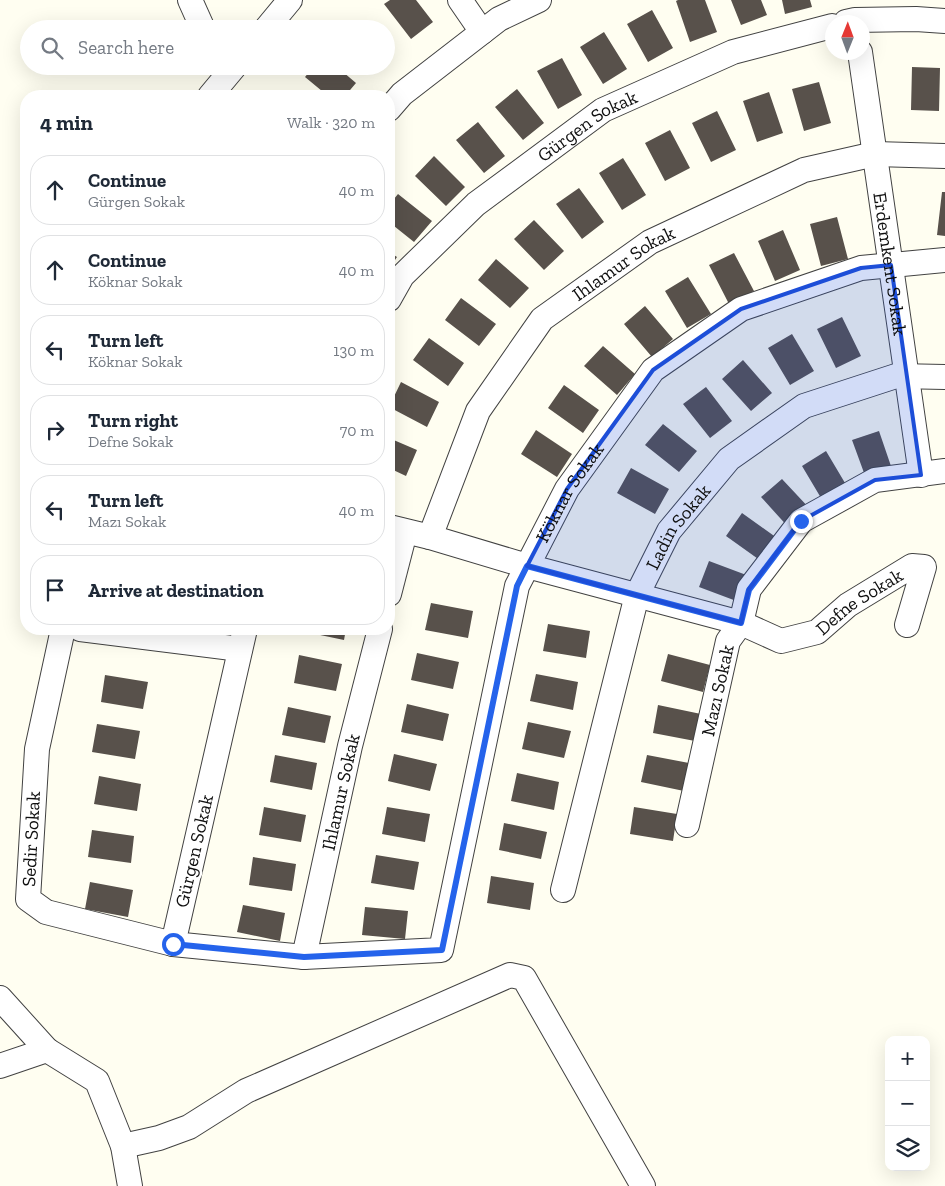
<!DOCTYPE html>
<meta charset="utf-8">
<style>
body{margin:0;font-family:"Zilla Slab",serif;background:#f2f2f3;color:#1f2937}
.controls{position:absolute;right:15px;bottom:15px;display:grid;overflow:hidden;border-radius:10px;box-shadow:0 5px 20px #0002}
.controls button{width:45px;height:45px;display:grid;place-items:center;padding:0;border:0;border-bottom:1px solid #e0e1e3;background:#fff;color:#1f2937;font:25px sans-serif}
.compass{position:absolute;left:825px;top:15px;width:45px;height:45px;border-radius:50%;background:#fff;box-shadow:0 5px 20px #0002;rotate:1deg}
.stop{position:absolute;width:15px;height:15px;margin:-11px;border:4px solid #2563eb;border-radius:50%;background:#fff}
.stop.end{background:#2563eb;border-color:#fff;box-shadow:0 1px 5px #0008}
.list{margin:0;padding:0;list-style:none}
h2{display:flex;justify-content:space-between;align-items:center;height:65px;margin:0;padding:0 20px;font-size:21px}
h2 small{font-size:16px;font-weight:400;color:#747a83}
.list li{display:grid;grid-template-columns:32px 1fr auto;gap:15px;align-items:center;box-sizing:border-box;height:70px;margin:0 10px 10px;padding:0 10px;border:1px solid #e0e1e3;border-radius:20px}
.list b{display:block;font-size:19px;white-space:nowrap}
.list p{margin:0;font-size:16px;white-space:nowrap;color:#747a83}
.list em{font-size:16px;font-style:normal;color:#747a83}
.icon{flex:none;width:28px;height:28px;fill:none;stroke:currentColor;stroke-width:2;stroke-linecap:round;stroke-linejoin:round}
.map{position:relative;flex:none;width:945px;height:1186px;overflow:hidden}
.search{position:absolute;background:#fff;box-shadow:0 5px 20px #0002;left:20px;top:20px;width:375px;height:55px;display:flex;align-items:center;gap:12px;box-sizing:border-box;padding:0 18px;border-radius:28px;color:#747a83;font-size:19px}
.panel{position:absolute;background:#fff;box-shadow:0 5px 20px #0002;left:20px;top:90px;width:375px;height:545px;border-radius:20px}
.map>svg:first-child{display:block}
.building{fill:#58514b}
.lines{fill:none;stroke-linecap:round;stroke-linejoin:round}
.minor-casing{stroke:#424242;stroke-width:26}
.minor{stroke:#fff;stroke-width:24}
.route{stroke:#2563eb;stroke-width:6}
.marked{fill:#1d4ed8;fill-opacity:0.2;stroke:#1d4ed8;stroke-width:4;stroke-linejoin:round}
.labels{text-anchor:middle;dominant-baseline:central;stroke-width:5;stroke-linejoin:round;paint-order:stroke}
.street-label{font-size:19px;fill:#0f0f0f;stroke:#fff}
</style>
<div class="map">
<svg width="945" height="1186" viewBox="0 0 945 1186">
<rect width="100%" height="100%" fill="#fffef1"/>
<path class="building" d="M390,0H416L433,22L411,39L384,4Z
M678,0H705L717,32L690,42L676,1Z
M731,0H761L767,15L741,25Z
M782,0H810L812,7L785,14Z
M652,10L673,48L648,62L627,24Z
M364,22L371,29H356Z
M604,32L627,69L603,84L580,47Z
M386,45L394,53L386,60Z
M562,58L582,95L558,109L537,71Z
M314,66H336L356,83L345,96H328L305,77Z
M368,66H379L373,72Z
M912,67L940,68L939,111L911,110Z
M819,82L831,123L804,131L792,89Z
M517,89L544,123L523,140L495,107Z
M769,92L783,133L757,142L743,101Z
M717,111L736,150L711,162L692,123Z
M478,122L505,156L484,173L456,140Z
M670,130L690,168L665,181L645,143Z
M434,156L465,187L446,206L415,176Z
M623,158L646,195L622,210L599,173Z
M579,188L604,222L582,239L556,204Z
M942,192H945V236L937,235Z
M398,194L432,221L414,242L389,222V205Z
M837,217L848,259L821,266L810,224Z
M534,220L564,251L544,270L514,239Z
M783,230L800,270L775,281L758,241Z
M389,252L397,257L389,269Z
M734,253L754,291L729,304L709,265Z
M496,259L529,288L510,308L478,280Z
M688,277L711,314L687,328L665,291Z
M461,298L496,324L479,346L445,320Z
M645,306L673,339L652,357L624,324Z
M842,317L861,356L836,368L817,329Z
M792,334L814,371L790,385L768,348Z
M429,338L464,363L448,386L413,360Z
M603,346L635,374L617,395L584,366Z
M743,360L772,393L751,411L722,379Z
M401,382L439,402L427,427L389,407Z
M564,385L599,410L583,433L548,408Z
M706,387L732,421L710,438L683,404Z
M663,424L697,451L679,472L645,445Z
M536,430L572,454L557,477L521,454Z
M879,431L893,472L867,481L852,440Z
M389,438L417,450L406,476L389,468Z
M826,451L848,488L824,503L802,466Z
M631,468L669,489L655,514L617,493Z
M782,479L811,510L790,529L761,497Z
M742,513L777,538L761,561L726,536Z
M709,561L749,576L739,602L699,587Z
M431,603L473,611L468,638L425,630Z
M548,624L590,631L586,658L543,651Z
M302,629H346L344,640L301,631Z
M417,653L459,662L453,689L411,680Z
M668,654L710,665L703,692L661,681Z
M299,655L342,664L336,691L294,683Z
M536,674L578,682L573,710L530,701Z
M105,675L148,682L143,709L101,702Z
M407,704L449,714L443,741L401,732Z
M658,705L701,714L695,741L653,733Z
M288,707L331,716L325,743L282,735Z
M528,722L571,731L564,758L522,749Z
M97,724L140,731L135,759L92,752Z
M394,754L437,764L430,791L388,781Z
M275,755L317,763L312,790L270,782Z
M647,755L689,763L684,791L641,782Z
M517,773L559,782L554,810L511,801Z
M99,776L141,784L137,811L94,804Z
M264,807L306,815L301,842L259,835Z
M387,807L430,814L425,842L382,834Z
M634,807L677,814L673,841L630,834Z
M504,823L547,832L541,859L499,850Z
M92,830L134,836L131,863L88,857Z
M376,855L419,862L414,890L371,883Z
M253,857L296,864L292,891L249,885Z
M491,876L534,883L530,910L487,903Z
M90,882L133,890L128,917L85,909Z
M243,905L285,913L280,941L237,932Z
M365,907L408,911L405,939L362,935Z"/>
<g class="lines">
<g class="minor-casing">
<g id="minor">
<path d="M190,0L203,29"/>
<path d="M460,0L482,32"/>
<path d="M846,22L855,20L916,19L945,21"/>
<path d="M266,29L290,0"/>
<path id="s1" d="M860,52L921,475"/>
<path d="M210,96L235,66"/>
<path d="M389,109L402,94L499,19L539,0"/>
<path id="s2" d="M389,299L402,276L476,204L603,110L733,52L832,26"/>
<path id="s3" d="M389,527L430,537L527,566L741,623L781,641L817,632L848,605L912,566L924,567L907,625"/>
<path id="s4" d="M430,537L478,411L542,319L650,242L804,170L875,154L945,156"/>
<path d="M389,594L405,532"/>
<path d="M63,629L37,749L28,899L46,912L173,944"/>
<path d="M80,629L240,649"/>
<path id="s5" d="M245,629L173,944L304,957L441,950L517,586L567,489L653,370L741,309L861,268L945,260"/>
<path id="s6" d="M687,825L728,641L741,623L749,589L801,521L875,480L945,471"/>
<path id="s7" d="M563,890L637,595L669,531L729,459L804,406L896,376L945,377"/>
<path id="s8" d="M304,957L350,746L380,629"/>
<path d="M0,998L47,1050L97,1081L123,1146L130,1186"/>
<path d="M0,1066L47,1050"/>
<path d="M123,1146L159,1138L189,1127L246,1091L510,975L524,978L643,1186"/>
</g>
</g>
<use href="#minor" class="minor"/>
</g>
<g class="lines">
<path class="route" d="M173,944L304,957L442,950L517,586L527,566L741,623L749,590L801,521"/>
</g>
<path class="marked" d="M891,265L921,475L875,480L801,521L749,589L741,623L527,566L567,489L653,370L741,309L861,268Z"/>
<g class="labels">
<g class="street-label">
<text stroke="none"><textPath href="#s2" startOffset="266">Gürgen Sokak</textPath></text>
<text stroke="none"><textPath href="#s4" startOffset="346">Ihlamur Sokak</textPath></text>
<text stroke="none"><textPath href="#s1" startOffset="214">Erdemkent Sokak</textPath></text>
<text stroke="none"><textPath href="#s5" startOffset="1071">Köknar Sokak</textPath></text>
<text stroke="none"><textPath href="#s7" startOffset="384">Ladin Sokak</textPath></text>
<text stroke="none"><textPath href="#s3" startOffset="498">Defne Sokak</textPath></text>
<text stroke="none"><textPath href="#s6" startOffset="138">Mazı Sokak</textPath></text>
<text stroke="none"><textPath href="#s8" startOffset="169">Ihlamur Sokak</textPath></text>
<text transform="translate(31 839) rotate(-87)">Sedir Sokak</text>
<text transform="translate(194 851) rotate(-77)">Gürgen Sokak</text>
</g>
</g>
</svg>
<div class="controls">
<button>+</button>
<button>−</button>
<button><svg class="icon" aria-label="layers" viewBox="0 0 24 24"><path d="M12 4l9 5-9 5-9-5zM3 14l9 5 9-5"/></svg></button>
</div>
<svg class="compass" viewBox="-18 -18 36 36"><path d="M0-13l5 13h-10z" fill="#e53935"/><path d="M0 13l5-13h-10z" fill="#747a83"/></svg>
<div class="stop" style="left:173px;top:944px"></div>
<div class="stop end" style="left:801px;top:521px"></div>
<div class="search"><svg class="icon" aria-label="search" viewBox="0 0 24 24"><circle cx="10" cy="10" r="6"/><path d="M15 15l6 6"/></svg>Search here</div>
<section class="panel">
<h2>4 min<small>Walk · 320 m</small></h2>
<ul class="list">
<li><svg class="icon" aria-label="ahead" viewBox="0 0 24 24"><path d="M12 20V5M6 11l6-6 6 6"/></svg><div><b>Continue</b><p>Gürgen Sokak</p></div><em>40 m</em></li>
<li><svg class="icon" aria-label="ahead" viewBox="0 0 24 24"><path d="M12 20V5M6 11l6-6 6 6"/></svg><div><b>Continue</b><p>Köknar Sokak</p></div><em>40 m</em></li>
<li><svg class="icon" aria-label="left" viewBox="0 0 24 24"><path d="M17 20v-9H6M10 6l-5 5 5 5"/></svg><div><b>Turn left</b><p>Köknar Sokak</p></div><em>130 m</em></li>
<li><svg class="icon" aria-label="right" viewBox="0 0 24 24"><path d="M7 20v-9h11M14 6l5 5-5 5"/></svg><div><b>Turn right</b><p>Defne Sokak</p></div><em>70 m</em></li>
<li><svg class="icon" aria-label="left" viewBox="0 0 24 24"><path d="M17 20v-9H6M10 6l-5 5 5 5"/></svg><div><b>Turn left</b><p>Mazı Sokak</p></div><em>40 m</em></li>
<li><svg class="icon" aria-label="arrive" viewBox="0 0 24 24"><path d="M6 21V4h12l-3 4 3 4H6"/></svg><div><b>Arrive at destination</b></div></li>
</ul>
</section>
</div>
